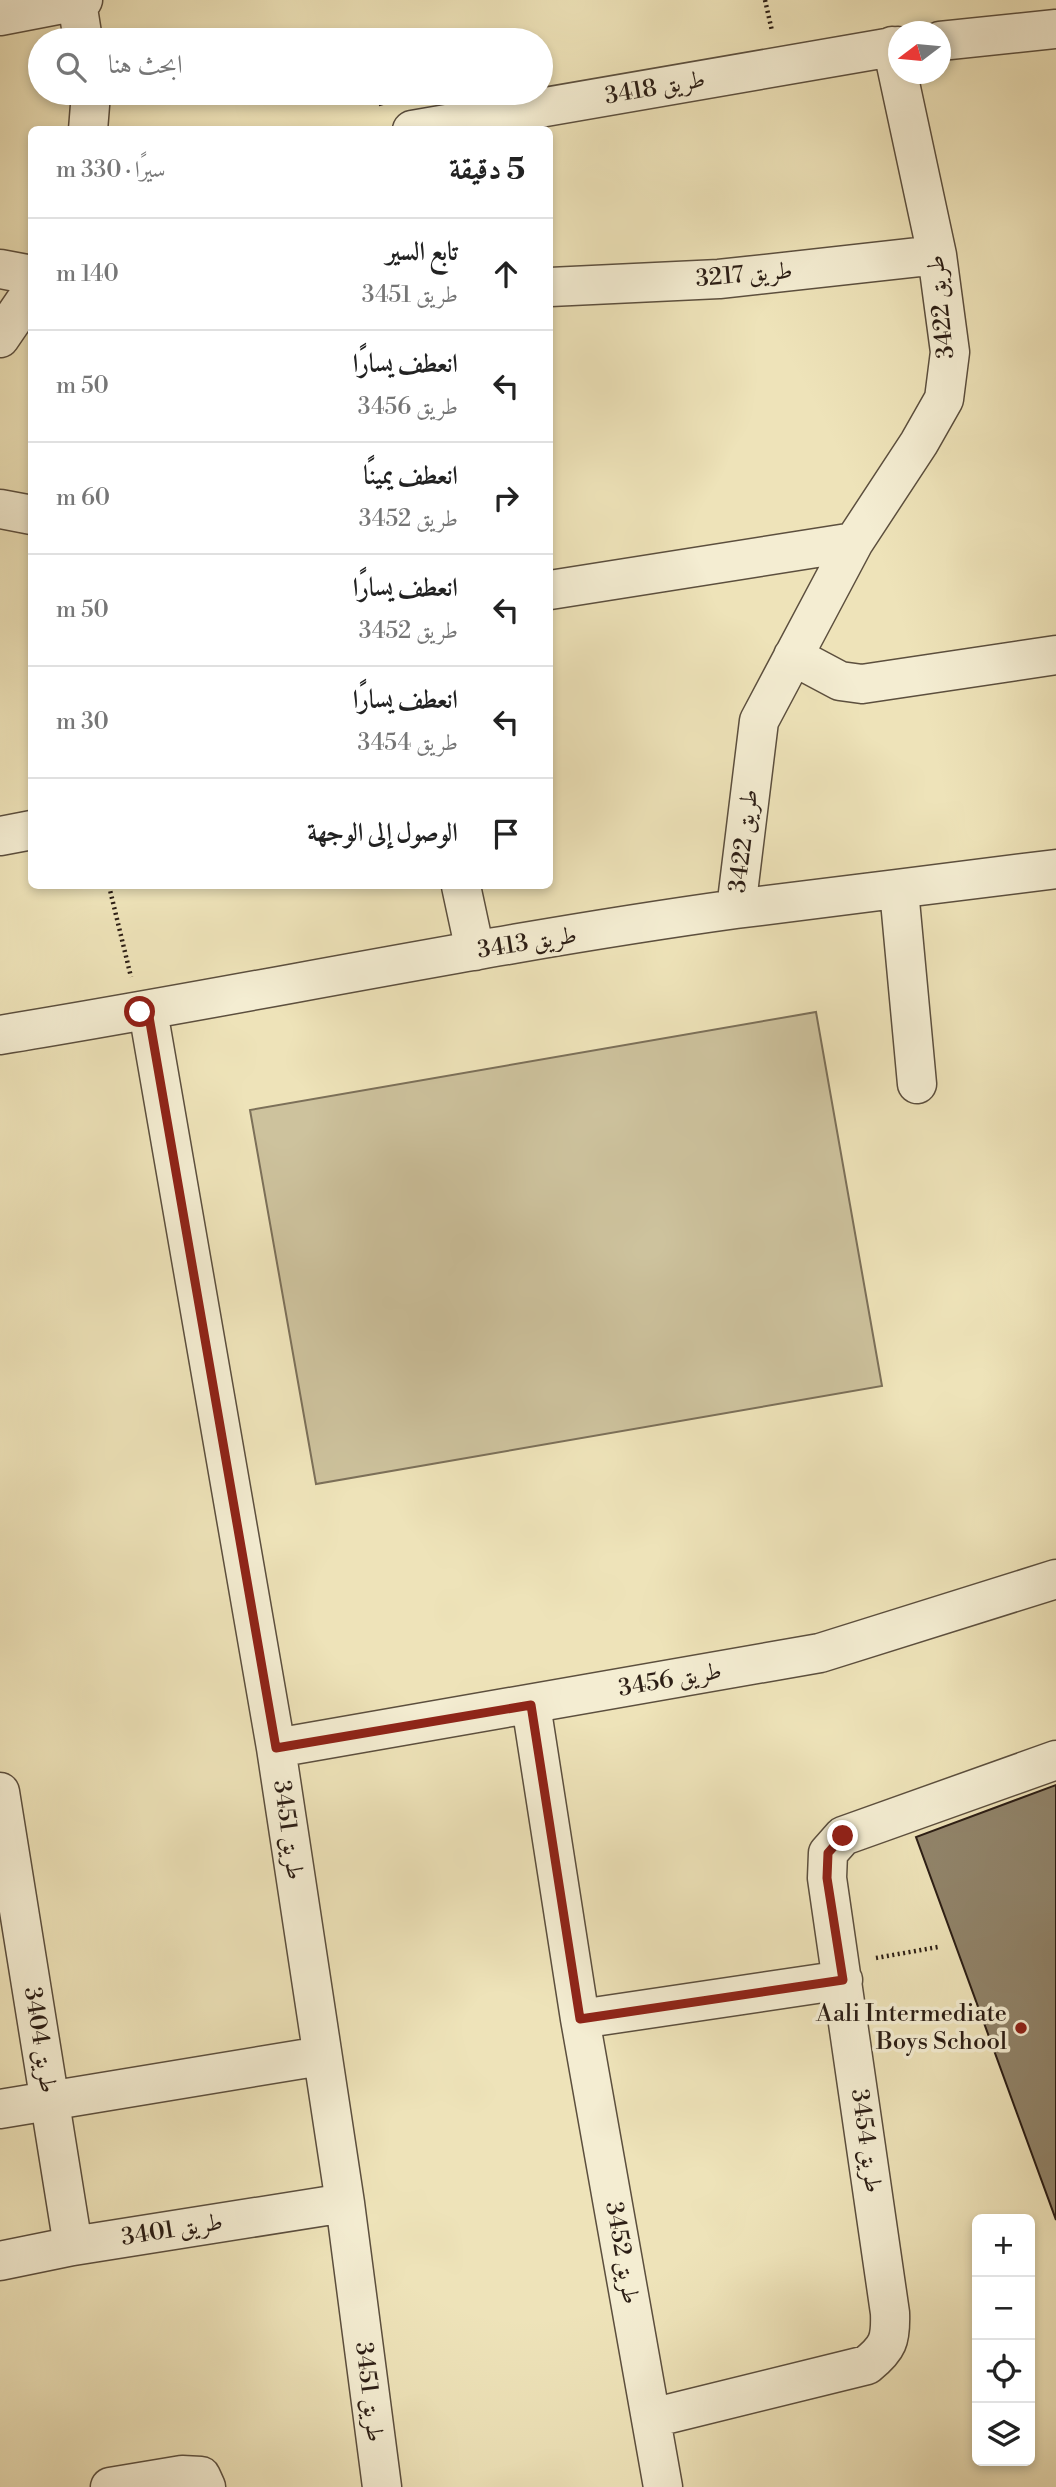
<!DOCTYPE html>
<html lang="ar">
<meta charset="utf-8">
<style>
body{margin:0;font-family:"Libre Bodoni",Amiri,serif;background:#f2f2f2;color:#222;direction:rtl}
.controls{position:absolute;right:21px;bottom:21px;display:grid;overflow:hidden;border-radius:10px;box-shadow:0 4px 10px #0003}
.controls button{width:63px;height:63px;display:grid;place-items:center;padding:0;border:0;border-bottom:2px solid #e0e0e0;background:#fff;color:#222;font:35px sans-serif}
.compass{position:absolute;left:888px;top:21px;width:63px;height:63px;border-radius:50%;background:#fff;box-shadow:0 4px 10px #0003;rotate:254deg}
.stop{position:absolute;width:21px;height:21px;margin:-16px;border:5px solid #8f2418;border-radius:50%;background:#fff}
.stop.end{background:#8f2418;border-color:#fff;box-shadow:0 2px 7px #0008}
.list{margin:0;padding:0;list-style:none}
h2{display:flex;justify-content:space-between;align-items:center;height:91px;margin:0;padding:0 28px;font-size:30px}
h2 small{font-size:23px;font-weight:400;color:#767676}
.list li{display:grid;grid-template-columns:46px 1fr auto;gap:21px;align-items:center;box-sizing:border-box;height:112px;padding:0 28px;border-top:2px solid #e0e0e0}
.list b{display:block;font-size:26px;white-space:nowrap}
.list p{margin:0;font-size:23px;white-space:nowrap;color:#767676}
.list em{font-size:23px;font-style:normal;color:#767676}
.icon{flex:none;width:38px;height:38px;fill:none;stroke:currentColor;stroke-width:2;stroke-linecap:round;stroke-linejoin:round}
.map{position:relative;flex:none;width:1056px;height:2487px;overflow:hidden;direction:ltr}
.search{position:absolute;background:#fff;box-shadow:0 4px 10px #0003;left:28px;top:28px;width:525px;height:77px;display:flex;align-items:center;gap:18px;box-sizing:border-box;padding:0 24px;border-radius:38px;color:#767676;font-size:26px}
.panel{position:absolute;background:#fff;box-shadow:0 4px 10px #0003;left:28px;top:126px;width:525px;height:763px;border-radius:10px;direction:rtl}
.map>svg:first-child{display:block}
.green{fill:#cdc29d;stroke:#7c7059;stroke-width:2}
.building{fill:#91846a;stroke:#2c1e15;stroke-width:2}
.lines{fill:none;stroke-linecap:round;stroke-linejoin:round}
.minor-casing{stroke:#5c4f3e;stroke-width:41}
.path{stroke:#2c1e15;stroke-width:4.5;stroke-dasharray:2 3.5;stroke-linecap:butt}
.minor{stroke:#f4edd2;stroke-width:38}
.route{stroke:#8f2418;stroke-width:9}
.poi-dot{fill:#8f2418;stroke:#f4edd2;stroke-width:2.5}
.labels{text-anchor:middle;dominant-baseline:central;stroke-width:7;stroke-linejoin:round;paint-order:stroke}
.street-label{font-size:24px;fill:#2c1e15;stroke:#f4edd2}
.poi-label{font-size:24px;fill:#2c1e15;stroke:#f4edd2;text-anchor:end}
</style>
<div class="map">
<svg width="1056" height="2487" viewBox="0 0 1056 2487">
<rect width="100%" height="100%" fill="#eee3b9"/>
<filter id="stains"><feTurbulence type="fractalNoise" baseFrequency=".00286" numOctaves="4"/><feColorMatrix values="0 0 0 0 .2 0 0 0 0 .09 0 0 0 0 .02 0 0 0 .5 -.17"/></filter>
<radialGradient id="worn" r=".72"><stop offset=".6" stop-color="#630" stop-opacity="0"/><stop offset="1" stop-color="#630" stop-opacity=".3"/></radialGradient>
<path class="green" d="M816,1012L882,1386L316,1484L250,1110Z"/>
<path class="building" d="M1056,1785V2220L916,1837Z"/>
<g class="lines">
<g class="minor-casing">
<path id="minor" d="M77,2L83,40
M0,16L83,0
M940,41L1056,29
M88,130L91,93
M412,130L898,46
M0,269L32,275
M550,287L719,279L937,255
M0,338L32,291
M0,509L32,515
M550,590L854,542
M793,656L840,681L862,684L1056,655
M0,836L32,830
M461,886L475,951
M899,890L917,1084
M736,909L759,721L854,542L919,443L944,399L950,352L937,255L892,46
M148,1011L276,1748L345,2203L382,2487
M0,1035C246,995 490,943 736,909C843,895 949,883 1056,869
M531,1705L580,2019L663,2487
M276,1748L820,1653L1056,1579
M0,1792L73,2246
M580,2019L843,1980
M0,2109L321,2056
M0,2261L73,2246L345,2203
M652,2418L867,2365C888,2348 891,2340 890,2313L827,1878L828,1853L843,1836L1056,1760
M110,2487L182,2475L201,2476L206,2487"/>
</g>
<path class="path" d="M765,0L772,31
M363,36L364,40
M378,93L382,108
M109,886L131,977
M876,1958L938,1947"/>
<use href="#minor" class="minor"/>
</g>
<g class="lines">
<path class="route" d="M140,1012L148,1011L276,1748L531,1705L580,2019L843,1980L827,1878L828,1853L843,1836"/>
</g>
<circle class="poi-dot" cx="1021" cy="2028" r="7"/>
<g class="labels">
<g class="street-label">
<text transform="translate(655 88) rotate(-10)">طريق 3418</text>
<text transform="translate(744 275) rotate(-5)">طريق 3217</text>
<text transform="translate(941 307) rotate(-96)">طريق 3422</text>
<text transform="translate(744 841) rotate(-83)">طريق 3422</text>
<text transform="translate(527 943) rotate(-9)">طريق 3413</text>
<text transform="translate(670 1680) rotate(-10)">طريق 3456</text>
<text transform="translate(288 1830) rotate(82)">طريق 3451</text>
<text transform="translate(40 2040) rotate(81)">طريق 3404</text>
<text transform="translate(866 2141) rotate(82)">طريق 3454</text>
<text transform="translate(172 2230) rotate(-9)">طريق 3401</text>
<text transform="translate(622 2253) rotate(80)">طريق 3452</text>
<text transform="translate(369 2392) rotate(83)">طريق 3451</text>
</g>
<g class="poi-label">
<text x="1007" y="2014">Aali Intermediate<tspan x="1007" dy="28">Boys School</tspan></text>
</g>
</g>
<rect width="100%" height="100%" filter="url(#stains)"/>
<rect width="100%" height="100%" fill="url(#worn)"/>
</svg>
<div class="controls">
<button>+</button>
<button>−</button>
<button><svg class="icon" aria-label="locate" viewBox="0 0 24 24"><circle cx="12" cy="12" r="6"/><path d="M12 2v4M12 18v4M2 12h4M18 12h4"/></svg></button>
<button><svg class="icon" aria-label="layers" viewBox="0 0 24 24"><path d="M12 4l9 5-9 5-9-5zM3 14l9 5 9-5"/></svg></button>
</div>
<svg class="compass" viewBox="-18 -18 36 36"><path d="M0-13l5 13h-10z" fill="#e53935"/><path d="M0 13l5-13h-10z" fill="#767676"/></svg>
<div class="stop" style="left:140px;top:1012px"></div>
<div class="stop end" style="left:843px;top:1836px"></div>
<div class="search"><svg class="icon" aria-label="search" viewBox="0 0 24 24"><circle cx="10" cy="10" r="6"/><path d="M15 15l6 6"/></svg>ابحث هنا</div>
<section class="panel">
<h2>5 دقيقة<small>سيرًا · 330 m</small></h2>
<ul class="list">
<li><svg class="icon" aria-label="ahead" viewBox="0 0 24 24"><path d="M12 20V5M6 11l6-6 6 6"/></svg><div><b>تابع السير</b><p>طريق 3451</p></div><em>140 m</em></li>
<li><svg class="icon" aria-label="left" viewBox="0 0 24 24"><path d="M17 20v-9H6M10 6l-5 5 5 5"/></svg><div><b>انعطف يسارًا</b><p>طريق 3456</p></div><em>50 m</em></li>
<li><svg class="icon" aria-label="right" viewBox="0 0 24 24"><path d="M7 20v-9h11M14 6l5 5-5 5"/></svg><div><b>انعطف يمينًا</b><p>طريق 3452</p></div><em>60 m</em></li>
<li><svg class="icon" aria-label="left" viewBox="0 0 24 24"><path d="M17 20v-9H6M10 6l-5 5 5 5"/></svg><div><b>انعطف يسارًا</b><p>طريق 3452</p></div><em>50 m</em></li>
<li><svg class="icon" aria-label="left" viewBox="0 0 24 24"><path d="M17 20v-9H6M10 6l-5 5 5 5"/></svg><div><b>انعطف يسارًا</b><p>طريق 3454</p></div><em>30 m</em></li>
<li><svg class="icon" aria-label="arrive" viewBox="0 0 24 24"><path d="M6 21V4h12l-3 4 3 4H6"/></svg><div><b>الوصول إلى الوجهة</b></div></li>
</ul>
</section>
</div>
